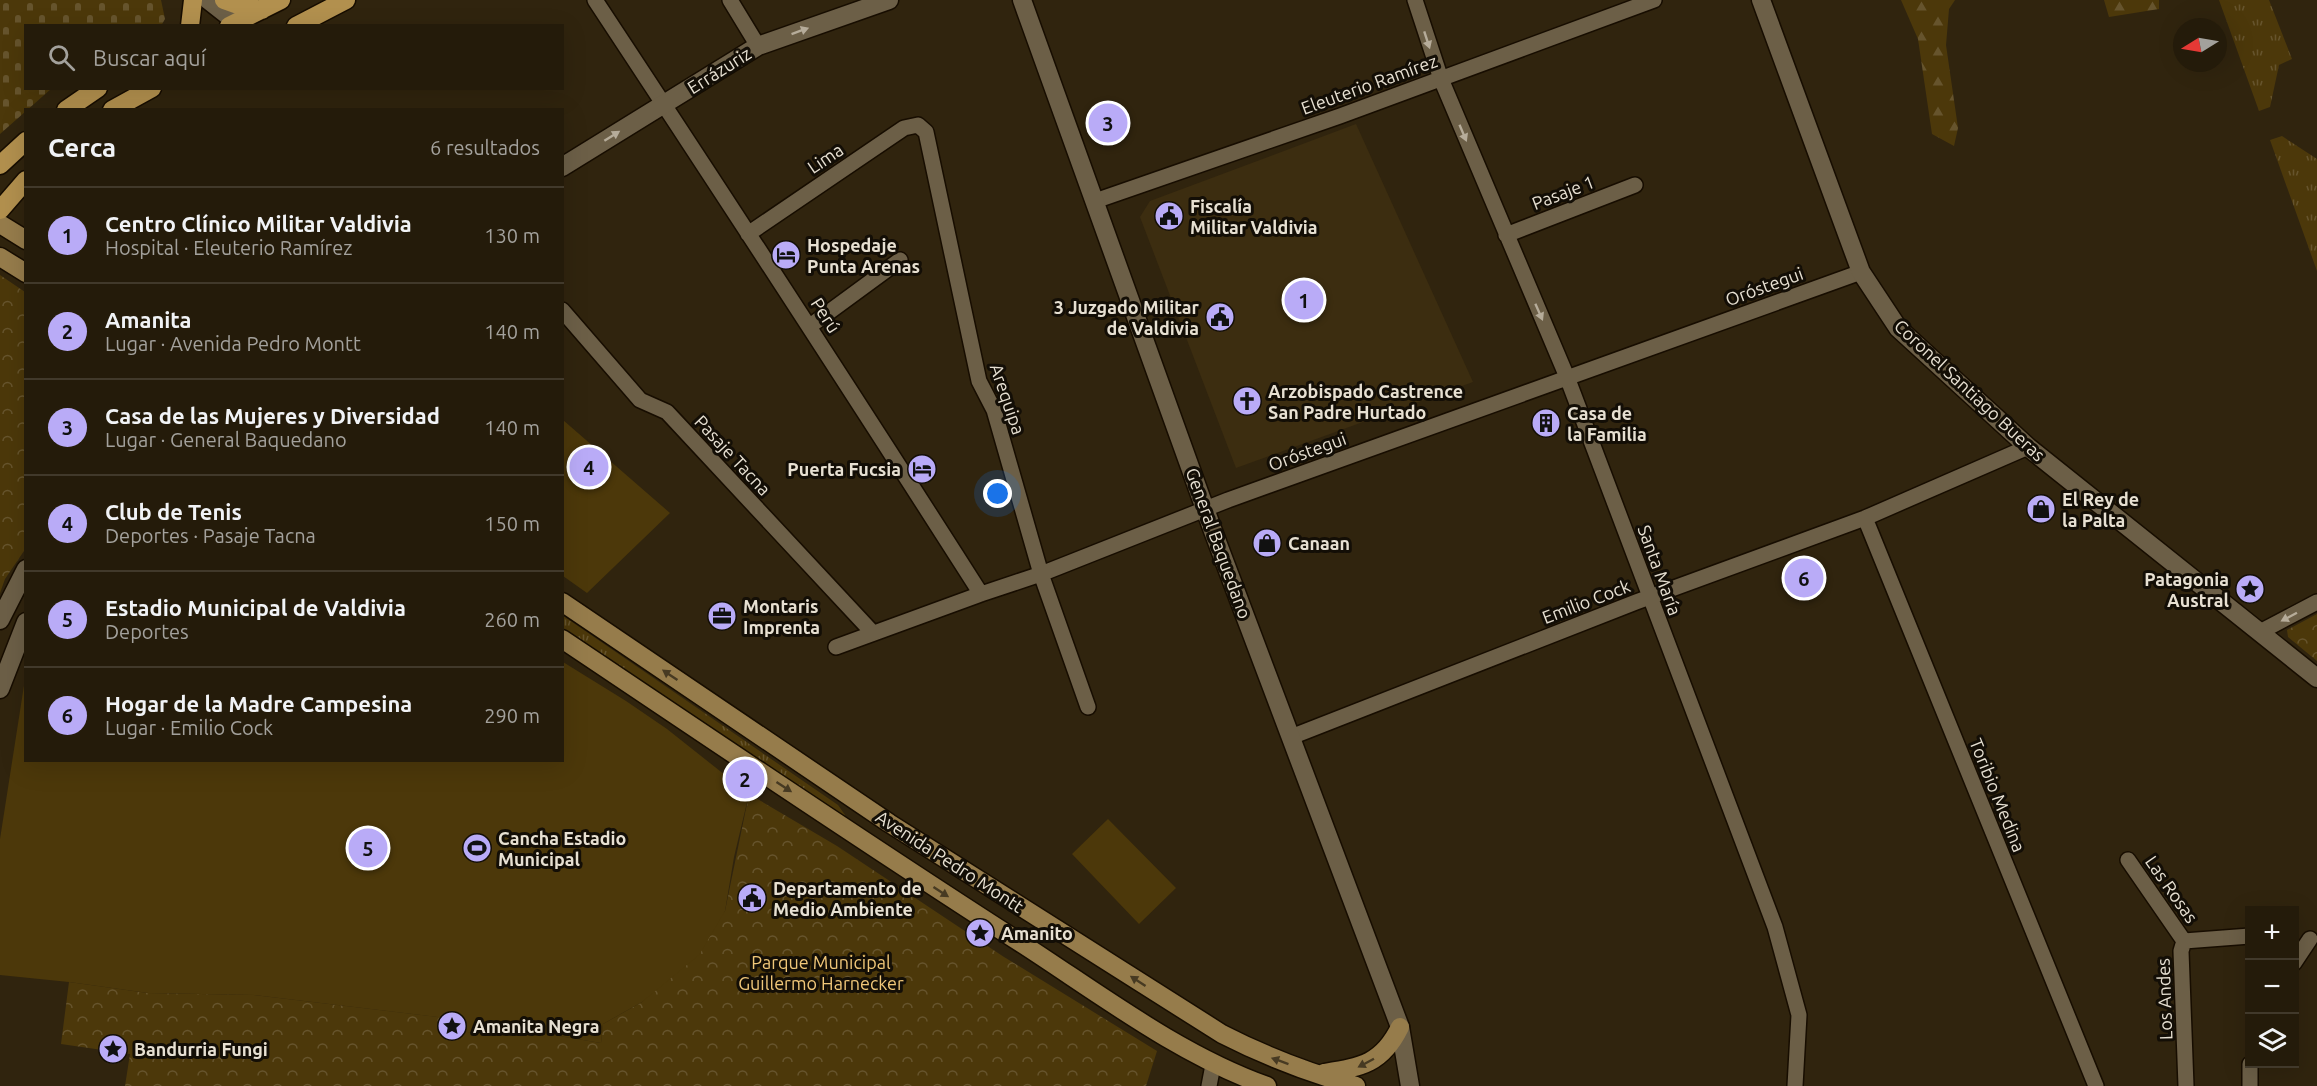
<!DOCTYPE html>
<html lang="es">
<meta charset="utf-8">
<style>
body{margin:0;font-family:Ubuntu,sans-serif;background:#302818;color:#f1f3f6}
.controls{position:absolute;right:18px;bottom:18px;display:grid;overflow:hidden;border-radius:0px;box-shadow:0 6px 24px #0002}
.controls button{width:54px;height:54px;display:grid;place-items:center;padding:0;border:0;border-bottom:2px solid #41392b;background:#241b0a;color:#f1f3f6;font:30px sans-serif}
.compass{position:absolute;left:2173px;top:18px;width:54px;height:54px;border-radius:50%;background:#241b0a;box-shadow:0 6px 24px #0002;rotate:259deg}
.you{position:absolute;left:998px;top:494px;width:21px;height:21px;margin:-15px;border:4px solid #fff;border-radius:50%;background:#1a73e8;box-shadow:0 0 0 9px #1a73e833}
.badge{display:grid;place-items:center;width:39px;height:39px;border-radius:50%;background:#b9abf7;color:#111;font-size:20px;font-weight:700}
.pin{position:absolute;translate:-50% -50%;border:3px solid #fff;box-shadow:0 2px 6px #0006}
.list{margin:0;padding:0;list-style:none}
h2{display:flex;justify-content:space-between;align-items:center;height:78px;margin:0;padding:0 24px;font-size:26px}
h2 small{font-size:20px;font-weight:400;color:#a3a19c}
.list li{display:grid;grid-template-columns:39px 1fr auto;gap:18px;align-items:center;box-sizing:border-box;height:96px;padding:0 24px;border-top:2px solid #41392b}
.list b{display:block;font-size:22px;white-space:nowrap}
.list p{margin:0;font-size:20px;white-space:nowrap;color:#a3a19c}
.list em{font-size:20px;font-style:normal;color:#a3a19c}
.icon{flex:none;width:33px;height:33px;fill:none;stroke:currentColor;stroke-width:2;stroke-linecap:round;stroke-linejoin:round}
.map{position:relative;flex:none;width:2317px;height:1086px;overflow:hidden}
.search{position:absolute;background:#241b0a;box-shadow:0 6px 24px #0002;left:24px;top:24px;width:540px;height:66px;display:flex;align-items:center;gap:15px;box-sizing:border-box;padding:0 21px;border-radius:0px;color:#a3a19c;font-size:22px}
.panel{position:absolute;background:#241b0a;box-shadow:0 6px 24px #0002;left:24px;top:108px;width:540px;height:654px;border-radius:0px}
.map>svg:first-child{display:block}
.built{fill:#3c2d10}
.grass{fill:url(#grass-tufts)}
.forest{fill:url(#forest-firs)}
.cemetery{fill:url(#cemetery-stones)}
.park{fill:url(#park-crowns)}
.pitch{fill:#4c380a}
.lines{fill:none;stroke-linecap:round;stroke-linejoin:round}
.street-casing{stroke:#170d00;stroke-width:18}
.secondary-casing{stroke:#170d00;stroke-width:21}
.primary-casing{stroke:#170d00;stroke-width:21}
.highway-casing{stroke:#170d00;stroke-width:21}
.street{stroke:#6c5f47;stroke-width:15}
.secondary{stroke:#6c5f47;stroke-width:18}
.primary{stroke:#967c4b;stroke-width:18}
.highway{stroke:#b2904e;stroke-width:18}
.oneway{fill:#b6ac9a}
.oneway2{fill:#473a22}
.labels{text-anchor:middle;dominant-baseline:central;stroke-width:6;stroke-linejoin:round;paint-order:stroke}
.street-label{font-size:18px;fill:#e7e0d2;stroke:#130e06}
.poi-label{font-size:18px;font-weight:bold;fill:#e7e0d2;stroke:#130e06;text-anchor:start}
.park-label{font-size:18px;fill:#f0c779;stroke:#130e06}
</style>
<div class="map">
<svg width="2317" height="1086" viewBox="0 0 2317 1086">
<defs>
<pattern id="grass-tufts" width="24" height="20" patternUnits="userSpaceOnUse" patternTransform="scale(1.5)"><rect width="24" height="20" fill="#4c380a"/><path d="M3 7l-1-3M5 7V3M7 7l1-3M15 17l-1-3M17 17v-4M19 17l1-3" fill="none" stroke="#66542d"/></pattern>
<pattern id="forest-firs" width="22" height="20" patternUnits="userSpaceOnUse" patternTransform="scale(1.5)"><rect width="22" height="20" fill="#4c380a"/><path d="M5 1l3.5 6h-7zM16 11l3.5 6h-7z" fill="#66542d"/></pattern>
<pattern id="cemetery-stones" width="16" height="16" patternUnits="userSpaceOnUse" patternTransform="scale(1.5)"><rect width="16" height="16" fill="#4c380a"/><path d="M2 7V4a2 2 0 0 1 4 0v3zM10 15v-3a2 2 0 0 1 4 0v3z" fill="#66542d"/></pattern>
<pattern id="park-crowns" width="20" height="18" patternUnits="userSpaceOnUse" patternTransform="scale(1.5)"><rect width="20" height="18" fill="#4c380a"/><path d="M2 6a3 3 0 1 1 6 0M12 15a3 3 0 1 1 6 0" fill="none" stroke="#66542d"/></pattern>
</defs>
<rect width="100%" height="100%" fill="#30240e"/>
<path class="built" d="M1356,124L1473,382L1236,468L1140,217L1150,201Z"/>
<path class="grass" d="M2219,0H2269L2292,59L2279,65L2270,107L2259,111Z
M2282,136L2317,159V271L2270,140Z
M562,615L838,805L845,815L846,822L563,630Z"/>
<path class="forest" d="M1901,0H1955L1949,9L1946,45L1958,128L1954,146L1932,134L1918,39Z
M2104,0H2159V9L2109,17Z"/>
<path class="cemetery" d="M0,0H161L165,19L161,26H26V88L51,89L0,134Z"/>
<path class="park" d="M0,275L25,292L26,548L5,579L0,593Z
M2317,614V661L2288,637L2287,630Z
M749,794L837,846L1004,957L1157,1051L1146,1086H125L130,1054L61,1044L69,982L148,993L254,995L455,1019L454,1030L497,1036L499,1026L601,1043L603,1024L642,1002L725,911Z"/>
<path class="pitch" d="M563,420L670,513L587,593L563,576Z
M563,662L626,701L667,729L749,794L734,857L725,911L699,955L642,1002L603,1024L601,1043L499,1026L497,1036L453,1030L454,1019L254,995L148,993L69,982L0,975V839L25,679L26,760H562Z
M1108,819L1176,888L1139,924L1072,854Z"/>
<g class="lines">
<g class="street-casing">
<path id="street" d="M595,0C725,197 854,395 981,594
M730,0L758,46
M1415,0L1441,79L1567,377L1775,927L1799,1015L1795,1086
M1095,201L1340,116L1654,0
M748,234L904,128L918,125L926,132L979,381L994,410L1041,574L1088,707
M1506,235L1635,185
M562,310L640,400L667,412L873,633
M810,326L900,260
M1865,518L2096,1086
M2260,632L2317,602
M836,647L981,594L1041,574L1228,500L1861,272
M1291,737L1636,602L1865,518L2028,447
M2128,860L2184,941
M2294,963L2310,939
M1209,1086L1213,1065
M2186,1086L2181,951L2184,941L2250,936
M2250,1086V1064"/>
</g>
<g class="secondary-casing">
<path id="secondary" d="M208,0L236,22
M1022,0L1213,531L1400,1027L1410,1086
M1761,0L1861,272L1898,328L2028,447L2317,678
M562,167L758,46L889,0
M0,620L26,569
M0,689L26,622"/>
</g>
<g class="primary-casing">
<path id="primary" d="M0,224L26,240
M0,257L26,273
M562,602L889,823L1222,1034C1265,1056 1309,1073 1356,1086
M562,639C716,742 869,846 1024,945C1101,995 1180,1055 1267,1086
M1324,1073C1361,1067 1382,1064 1400,1027"/>
</g>
<g class="highway-casing">
<path id="highway" d="M224,0L238,5L262,10
M190,26L193,0
M229,26L281,0
M296,26L346,0
M66,110L98,88
M112,110L152,88
M0,165L26,141
M0,210L26,180"/>
</g>
<use href="#street" class="street"/>
<use href="#secondary" class="secondary"/>
<use href="#primary" class="primary"/>
<use href="#highway" class="highway"/>
</g>
<defs><path id="oneway-solid" d="M-6-.8H1V-3.2L6.5 0L1 3.2V.8H-6Z" transform="scale(1.5)"/></defs>
<g class="oneway">
<use href="#oneway-solid" transform="translate(800 31) rotate(-20)"/>
<use href="#oneway-solid" transform="translate(1427 40) rotate(72)"/>
<use href="#oneway-solid" transform="translate(1463 133) rotate(67)"/>
<use href="#oneway-solid" transform="translate(612 136) rotate(-32)"/>
<use href="#oneway-solid" transform="translate(1539 312) rotate(66)"/>
<use href="#oneway-solid" transform="translate(2289 617) rotate(152)"/>
</g>
<g class="oneway2">
<use href="#oneway-solid" transform="translate(670 675) rotate(-146)"/>
<use href="#oneway-solid" transform="translate(784 787) rotate(33)"/>
<use href="#oneway-solid" transform="translate(941 892) rotate(33)"/>
<use href="#oneway-solid" transform="translate(1138 981) rotate(-147)"/>
<use href="#oneway-solid" transform="translate(1280 1061) rotate(-160)"/>
<use href="#oneway-solid" transform="translate(1366 1063) rotate(152)"/>
</g>
<defs>
<g id="civic-disc" transform="scale(1.5)"><circle r="9.5" fill="#b9abf7" stroke="#130e06"/><path d="M-.6-6.5H3V-4.5H.6V-3L4-1V1h2V6H-6V1h2V-1L-.6-3ZM-1.2 2.5V6h2.4V2.5Z" fill="#111"/></g>
<g id="hotel-disc" transform="scale(1.5)"><circle r="9.5" fill="#b9abf7" stroke="#130e06"/><path d="M-6-4.5h1.5V1H6V5H4.5V3h-9V5H-6ZM-4 0a1.8 1.8 0 1 1 3.6 0ZM.5 0V-2.5h3Q6-2.5 6 0Z" fill="#111"/></g>
<g id="church-disc" transform="scale(1.5)"><circle r="9.5" fill="#b9abf7" stroke="#130e06"/><path d="M-1.2-6h2.4v3.5h3.3v2.4h-3.3V6h-2.4V-.1h-3.3v-2.4h3.3Z" fill="#111"/></g>
<g id="building-disc" transform="scale(1.5)"><circle r="9.5" fill="#b9abf7" stroke="#130e06"/><path d="M-4-6H4V6H1V3H-1V6H-4ZM-2.5-4.3h1.7v1.8h-1.7ZM.8-4.3h1.7v1.8H.8ZM-2.5-1h1.7V.8h-1.7ZM.8-1h1.7V.8H.8Z" fill="#111"/></g>
<g id="shop-disc" transform="scale(1.5)"><circle r="9.5" fill="#b9abf7" stroke="#130e06"/><path d="M-5-2.5h2.3a2.7 3.5 0 0 1 5.4 0H5L5.5 6h-11ZM-1.5-2.5h3a1.5 2.3 0 0 0-3 0Z" fill="#111"/></g>
<g id="sight-disc" transform="scale(1.5)"><circle r="9.5" fill="#b9abf7" stroke="#130e06"/><path d="M0-6L1.8-2.2L6-1.7L2.9 1.2L3.7 5.4L0 3.3L-3.7 5.4L-2.9 1.2L-6-1.7L-1.8-2.2Z" fill="#111"/></g>
<g id="office-disc" transform="scale(1.5)"><circle r="9.5" fill="#b9abf7" stroke="#130e06"/><path d="M-6-3h4V-5.5h4V-3h4V5H-6ZM-1-4.5V-3h2v-1.5ZM-6 0V1H6V0Z" fill="#111"/></g>
<g id="stadium-disc" transform="scale(1.5)"><circle r="9.5" fill="#b9abf7" stroke="#130e06"/><path d="M0-5a6.5 5 0 1 0 0 10a6.5 5 0 1 0 0-10ZM-3.5-1.8h7v3.6h-7Z" fill="#111"/></g>
</defs>
<g fill-rule="evenodd">
<use href="#civic-disc" x="1169" y="216"/>
<use href="#hotel-disc" x="786" y="255"/>
<use href="#civic-disc" x="1220" y="317"/>
<use href="#church-disc" x="1247" y="401"/>
<use href="#building-disc" x="1546" y="423"/>
<use href="#hotel-disc" x="922" y="469"/>
<use href="#shop-disc" x="2041" y="509"/>
<use href="#shop-disc" x="1267" y="543"/>
<use href="#sight-disc" x="2250" y="589"/>
<use href="#office-disc" x="722" y="616"/>
<use href="#stadium-disc" x="477" y="848"/>
<use href="#civic-disc" x="752" y="898"/>
<use href="#sight-disc" x="980" y="933"/>
<use href="#sight-disc" x="452" y="1026"/>
<use href="#sight-disc" x="113" y="1049"/>
</g>
<g class="labels">
<g class="street-label">
<text transform="translate(719 70) rotate(-32)">Errázuriz</text>
<text transform="translate(1369 84) rotate(-20)">Eleuterio Ramírez</text>
<text transform="translate(825 158) rotate(-34)">Lima</text>
<text transform="translate(1563 192) rotate(-21)">Pasaje 1</text>
<text transform="translate(1764 286) rotate(-20)">Oróstegui</text>
<text transform="translate(826 315) rotate(57)">Perú</text>
<text transform="translate(1970 390) rotate(43)">Coronel Santiago Bueras</text>
<text transform="translate(1008 399) rotate(71)">Arequipa</text>
<text transform="translate(1307 451) rotate(-20)">Oróstegui</text>
<text transform="translate(733 455) rotate(47)">Pasaje Tacna</text>
<text transform="translate(1219 543) rotate(70)">General Baquedano</text>
<text transform="translate(1660 570) rotate(70)">Santa María</text>
<text transform="translate(1586 601) rotate(-21)">Emilio Cock</text>
<text transform="translate(1998 795) rotate(68)">Toribio Medina</text>
<text transform="translate(950 861) rotate(33)">Avenida Pedro Montt</text>
<text transform="translate(2172 889) rotate(55)">Las Rosas</text>
<text transform="translate(2164 999) rotate(-92)">Los Andes</text>
</g>
<g class="poi-label">
<text x="1190" y="206">Fiscalía<tspan x="1190" dy="21">Militar Valdivia</tspan></text>
<text x="807" y="245">Hospedaje<tspan x="807" dy="21">Punta Arenas</tspan></text>
<text x="1199" y="307" text-anchor="end">3 Juzgado Militar<tspan x="1199" dy="21">de Valdivia</tspan></text>
<text x="1268" y="391">Arzobispado Castrence<tspan x="1268" dy="21">San Padre Hurtado</tspan></text>
<text x="1567" y="413">Casa de<tspan x="1567" dy="21">la Familia</tspan></text>
<text x="901" y="469" text-anchor="end">Puerta Fucsia</text>
<text x="2062" y="499">El Rey de<tspan x="2062" dy="21">la Palta</tspan></text>
<text x="1288" y="543">Canaan</text>
<text x="2229" y="579" text-anchor="end">Patagonia<tspan x="2229" dy="21">Austral</tspan></text>
<text x="743" y="606">Montaris<tspan x="743" dy="21">Imprenta</tspan></text>
<text x="498" y="838">Cancha Estadio<tspan x="498" dy="21">Municipal</tspan></text>
<text x="773" y="888">Departamento de<tspan x="773" dy="21">Medio Ambiente</tspan></text>
<text x="1001" y="933">Amanito</text>
<text x="473" y="1026">Amanita Negra</text>
<text x="134" y="1049">Bandurria Fungi</text>
</g>
<g class="park-label">
<text x="821" y="962">Parque Municipal<tspan x="821" dy="21">Guillermo Harnecker</tspan></text>
</g>
</g>
</svg>
<div class="controls">
<button>+</button>
<button>−</button>
<button><svg class="icon" aria-label="layers" viewBox="0 0 24 24"><path d="M12 4l9 5-9 5-9-5zM3 14l9 5 9-5"/></svg></button>
</div>
<svg class="compass" viewBox="-18 -18 36 36"><path d="M0-13l5 13h-10z" fill="#e53935"/><path d="M0 13l5-13h-10z" fill="#a3a19c"/></svg>
<div class="you"></div>
<div class="pin badge" style="left:1304px;top:300px">1</div>
<div class="pin badge" style="left:745px;top:779px">2</div>
<div class="pin badge" style="left:1108px;top:123px">3</div>
<div class="pin badge" style="left:589px;top:467px">4</div>
<div class="pin badge" style="left:368px;top:848px">5</div>
<div class="pin badge" style="left:1804px;top:578px">6</div>
<div class="search"><svg class="icon" aria-label="search" viewBox="0 0 24 24"><circle cx="10" cy="10" r="6"/><path d="M15 15l6 6"/></svg>Buscar aquí</div>
<section class="panel">
<h2>Cerca<small>6 resultados</small></h2>
<ul class="list">
<li><span class="badge">1</span><div><b>Centro Clínico Militar Valdivia</b><p>Hospital · Eleuterio Ramírez</p></div><em>130 m</em></li>
<li><span class="badge">2</span><div><b>Amanita</b><p>Lugar · Avenida Pedro Montt</p></div><em>140 m</em></li>
<li><span class="badge">3</span><div><b>Casa de las Mujeres y Diversidad</b><p>Lugar · General Baquedano</p></div><em>140 m</em></li>
<li><span class="badge">4</span><div><b>Club de Tenis</b><p>Deportes · Pasaje Tacna</p></div><em>150 m</em></li>
<li><span class="badge">5</span><div><b>Estadio Municipal de Valdivia</b><p>Deportes</p></div><em>260 m</em></li>
<li><span class="badge">6</span><div><b>Hogar de la Madre Campesina</b><p>Lugar · Emilio Cock</p></div><em>290 m</em></li>
</ul>
</section>
</div>
